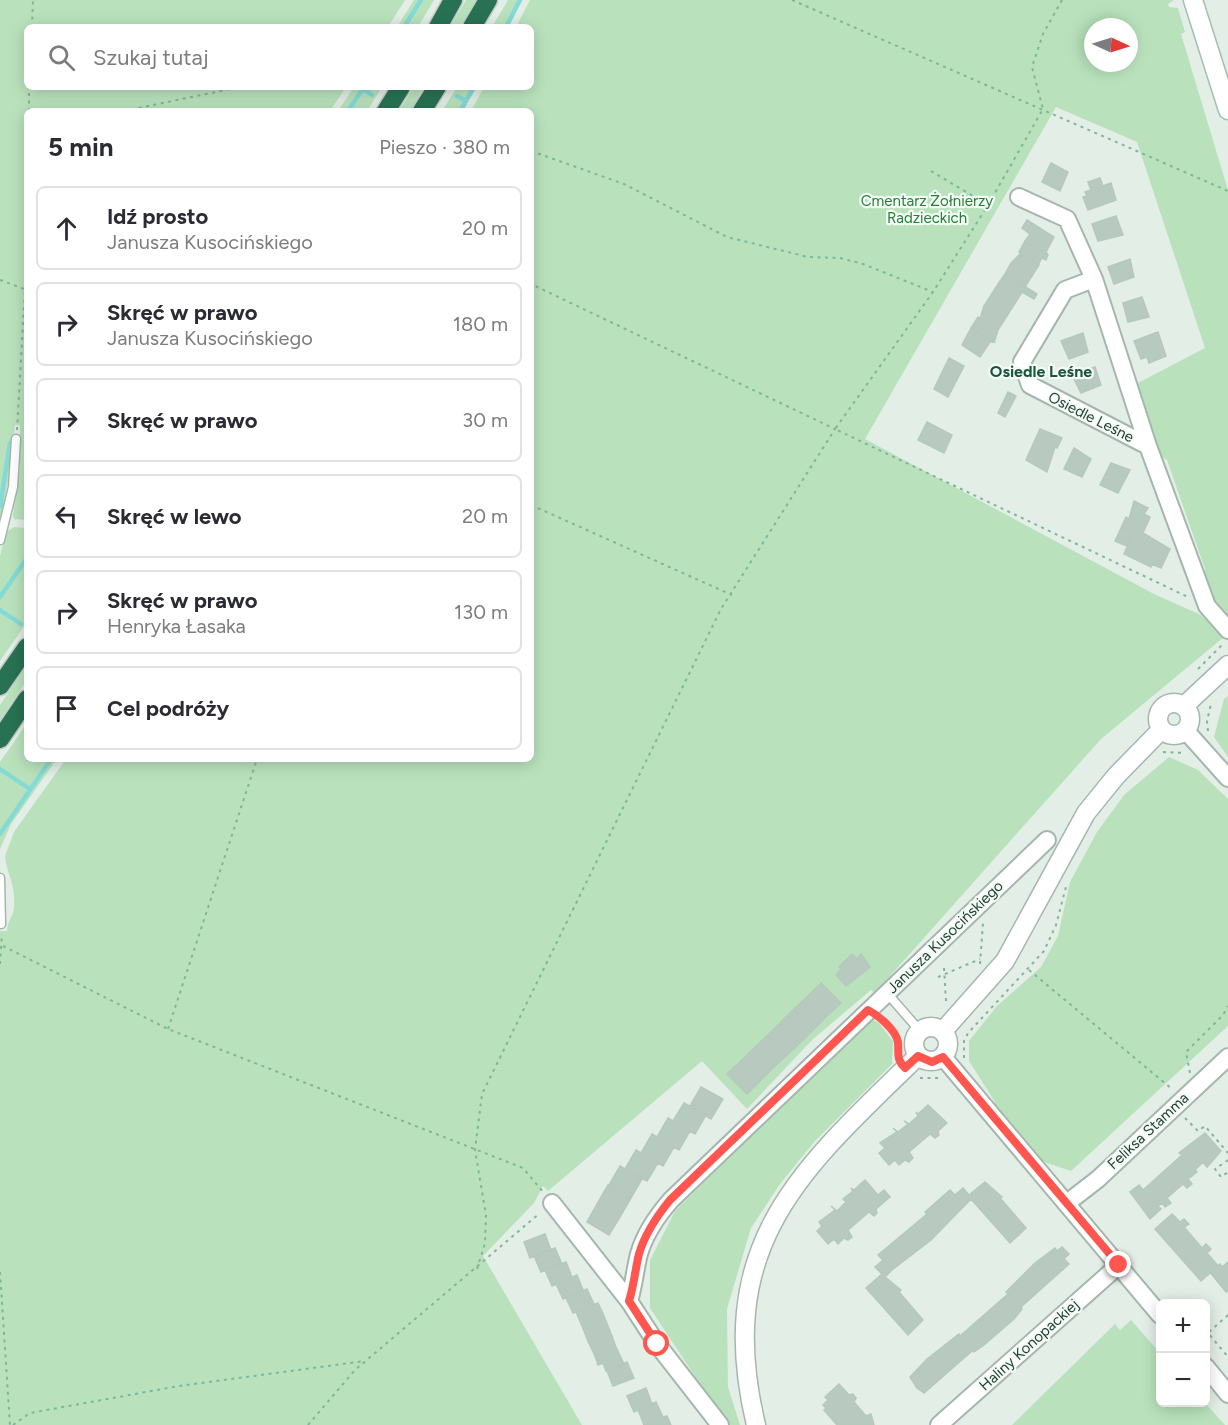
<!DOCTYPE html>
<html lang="pl">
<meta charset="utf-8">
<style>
body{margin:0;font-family:Figtree,sans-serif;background:#f2f2f3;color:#2b2b33}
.controls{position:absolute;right:18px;bottom:18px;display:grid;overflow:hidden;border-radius:9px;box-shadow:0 3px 15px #0003}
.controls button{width:54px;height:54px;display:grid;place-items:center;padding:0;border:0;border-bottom:2px solid #e1e1e2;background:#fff;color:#2b2b33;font:30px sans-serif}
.compass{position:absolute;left:1084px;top:18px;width:54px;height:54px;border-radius:50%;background:#fff;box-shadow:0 3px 15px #0003;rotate:94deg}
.stop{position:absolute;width:18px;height:18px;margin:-14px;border:4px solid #ff5750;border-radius:50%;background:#fff}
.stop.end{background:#ff5750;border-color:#fff;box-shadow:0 2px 6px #0008}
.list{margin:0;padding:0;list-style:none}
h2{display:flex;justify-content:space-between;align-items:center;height:78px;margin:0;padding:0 24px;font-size:26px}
h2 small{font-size:20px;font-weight:400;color:#7c7c81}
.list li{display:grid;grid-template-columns:39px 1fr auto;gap:18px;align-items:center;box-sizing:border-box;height:84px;margin:0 12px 12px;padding:0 12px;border:2px solid #e1e1e2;border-radius:9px}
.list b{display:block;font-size:22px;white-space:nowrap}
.list p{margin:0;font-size:20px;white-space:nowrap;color:#7c7c81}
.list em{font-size:20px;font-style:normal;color:#7c7c81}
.icon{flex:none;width:33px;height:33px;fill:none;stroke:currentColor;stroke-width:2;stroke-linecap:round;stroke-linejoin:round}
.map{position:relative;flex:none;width:1228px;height:1425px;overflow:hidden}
.search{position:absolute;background:#fff;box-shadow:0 3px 15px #0003;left:24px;top:24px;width:510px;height:66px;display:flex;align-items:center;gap:15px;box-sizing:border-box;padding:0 21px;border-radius:9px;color:#7c7c81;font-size:22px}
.panel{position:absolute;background:#fff;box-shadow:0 3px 15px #0003;left:24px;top:108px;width:510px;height:654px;border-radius:9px}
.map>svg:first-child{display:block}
.green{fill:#b9e2bc;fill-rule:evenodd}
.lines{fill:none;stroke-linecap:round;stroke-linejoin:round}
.stream{stroke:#84dad5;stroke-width:4.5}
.building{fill:#b8cabf;stroke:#b4c9bc;stroke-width:1.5}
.service-casing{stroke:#a5b7ad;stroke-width:11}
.minor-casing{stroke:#a5b7ad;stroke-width:20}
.tertiary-casing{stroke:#a5b7ad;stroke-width:21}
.secondary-casing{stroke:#a3bfaf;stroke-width:21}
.motorway-casing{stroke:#c1cac6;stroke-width:21}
.path{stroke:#7fb699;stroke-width:2;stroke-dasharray:3 4.5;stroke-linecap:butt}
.service{stroke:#fff;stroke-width:8}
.minor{stroke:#fff;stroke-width:16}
.tertiary{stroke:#fff;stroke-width:18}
.secondary{stroke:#fff;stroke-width:18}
.motorway{stroke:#287253;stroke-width:18}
.route{stroke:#ff5750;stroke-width:8}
.labels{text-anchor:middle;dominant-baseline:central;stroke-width:4.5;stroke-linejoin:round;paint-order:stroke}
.park-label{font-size:15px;fill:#257f35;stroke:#f4faf6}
.street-label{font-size:15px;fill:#204232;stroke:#f4faf6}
.neighbourhood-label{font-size:16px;font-weight:bold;fill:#19573b;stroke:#f4faf6}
</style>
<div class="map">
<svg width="1228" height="1425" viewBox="0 0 1228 1425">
<rect width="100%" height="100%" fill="#e3eee7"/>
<path class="green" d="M0,0H405L388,27H27V87H346L330,111H27V520L14,519L13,515L20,469V425H15L8,481L0,522Z
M414,0H434L418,27H397Z
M466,0H476L460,27H450Z
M508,0H522L508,27H492Z
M530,0H1174L1168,4L1169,7L1178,8L1185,32L1181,34L1228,190V615L1211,599L1202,577L1205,569L1167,460L1160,456L1138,383L1205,348L1137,142L1056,107L865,439L1154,594L1201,615L1224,637L1101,739L875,993L871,990L812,1040L747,1109L702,1061L548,1191L543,1186L534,1203L483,1256L582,1425H0V931H7C7,922 13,916 14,908C16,883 7,876 5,856L14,832L66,759H531V111H471L484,87H531V27H516ZM1093,27H1129V63H1093Z
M354,87H382L367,111H338Z
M414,87H424L410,111H399Z
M457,87H476L463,111H442Z
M14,527L27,528V622L0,661V556L6,532Z
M27,665V680L0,720V705Z
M1228,696V757L1214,737L1224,699Z
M27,723V759H57L11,824L0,849V762Z
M1169,757L1198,770L1228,799V1026L1071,1171L1038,1160L992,1105L995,1102L969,1061V1041L997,1006L1041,967L1058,936L1070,882L1097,832L1124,795Z
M870,1019L878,1022L893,1041L892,1064L815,1141L780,1184L751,1228L727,1309L728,1387L740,1425H727L650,1308V1260L675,1211Z
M1131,1320L1160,1353V1402L1205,1403L1225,1425H1012L1115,1324L1120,1330Z"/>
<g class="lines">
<path class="stream" d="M404,27L421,0
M506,27L520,0
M363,89L372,95
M457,96L466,101
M348,111L364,87
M460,111L474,87
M0,507L10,443
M0,597L27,558
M0,610L21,624
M0,769L30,789
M0,834L51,759"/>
</g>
<path class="building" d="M1051,163L1068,172L1060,191L1042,182Z
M1100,178L1103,186L1111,183L1116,200L1088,210L1083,197L1087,196L1085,192L1091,190L1088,182Z
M1116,216L1123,235L1098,241L1092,224Z
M1027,220L1054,237L1046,252L1048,255L1025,241L1030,234L1022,228Z
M1025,241L1048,255L1046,260L1042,258L1038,265L1019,252Z
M1021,253L1039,265L1032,276L1011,263Z
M1130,259L1134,277L1114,284L1108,267Z
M1011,263L1032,276L1025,287L1005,274Z
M1005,274L1037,294L1034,299L1022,292L1019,297L998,284Z
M998,284L1019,297L1012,308L991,295Z
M991,295L1012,308L1005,319L984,306Z
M1142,297L1149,317L1128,322L1123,303Z
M984,306L1005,319L998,330L980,319Z
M978,317L998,330L994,342L971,328Z
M971,328L994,342H990L980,357L962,345Z
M1158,332L1166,356L1149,363L1147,357L1141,359L1134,341Z
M1083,333L1088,352L1069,359L1061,341Z
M949,358L964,366L948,397L934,389Z
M1095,367L1101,385L1081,393L1072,375Z
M1008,392L1016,396L1005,417L998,413Z
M927,422L952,435L944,453L918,440Z
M1040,429L1062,438L1057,448L1055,447L1047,472L1026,460Z
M1074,448L1091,459L1082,477L1064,469Z
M1111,463L1130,470L1118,493L1100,485Z
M1134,501L1148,508L1144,514L1150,517L1143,533L1170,549L1161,568L1152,564L1151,567L1124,554L1133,534L1121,528L1126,517L1129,519Z
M1121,528L1133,534L1127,546L1115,541Z
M852,954L857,959L861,954L870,967L846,986L836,975L841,969L839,967Z
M821,983L841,1003L826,1017L807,997Z
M807,997L826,1017L814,1029L794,1009Z
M794,1009L814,1029L800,1043L780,1023Z
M780,1023L800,1043L786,1056L767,1036Z
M767,1036L786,1056L774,1067L755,1047Z
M755,1047L774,1067L761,1080L742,1060Z
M742,1060L761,1080L747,1094L727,1074Z
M701,1087L723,1099L711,1119L690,1106Z
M684,1103L706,1115L695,1134L673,1121Z
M928,1105L947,1123L938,1131L939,1135L935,1138L930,1134L909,1152L913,1158L909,1162L905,1160L899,1165L895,1160L889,1165L879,1153L885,1148L880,1143L897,1132L893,1128L898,1132L908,1124L904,1121L909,1124L918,1116L916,1112L918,1114Z
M668,1118L690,1131L679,1150L657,1137Z
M1205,1133L1221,1151L1207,1167L1203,1162L1195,1170L1197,1172L1188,1179L1192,1184L1187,1188L1183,1184L1167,1198L1171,1203L1165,1207L1162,1203L1158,1206L1161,1209L1150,1219L1130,1192L1139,1185L1143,1190L1182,1155L1179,1153Z
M652,1134L674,1147L663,1166L641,1153Z
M636,1150L658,1163L647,1181L625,1169Z
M620,1166L642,1179L631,1198L609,1185Z
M865,1180L878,1195L884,1190L890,1197L876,1209L877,1213L874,1216L869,1212L848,1230L852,1237L848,1240L844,1238L838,1244L834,1239L828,1244L817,1231L822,1226L819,1222L835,1210L831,1206L837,1211L846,1202L843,1199L853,1191L851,1188L854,1190Z
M985,1182L1002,1197L1000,1198L1026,1228L1010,1243L971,1199L931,1240L892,1270L885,1277L901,1290L899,1292L923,1320L908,1335L866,1288L882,1274L875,1267L883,1260L878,1255L927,1214L925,1212L950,1190L955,1195L963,1188L969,1195Z
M608,1185L631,1198L620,1217L597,1204Z
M597,1204L620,1217L609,1235L587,1222Z
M1172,1214L1180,1222L1184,1219L1189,1224L1184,1227L1202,1248L1206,1244L1211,1249L1207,1253L1218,1266L1201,1281L1155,1229Z
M545,1234L551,1250L530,1258L524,1242Z
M1062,1247L1069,1254L1064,1259L1069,1264L1021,1307L1022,1309L1014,1319L984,1345L974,1352L972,1351L924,1393L917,1388L910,1377L927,1359L959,1334L960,1336L1008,1294L1006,1292L1035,1263L1055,1248L1057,1251Z
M555,1248L562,1264L541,1272L534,1256Z
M566,1262L572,1277L552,1286L545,1270Z
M1228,1262V1291L1226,1292L1210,1272L1220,1264L1222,1267Z
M577,1275L583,1290L563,1299L556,1284Z
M587,1289L594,1304L573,1313L566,1298Z
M598,1303L604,1316L582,1326L576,1312Z
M604,1316L610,1331L588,1341L582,1326Z
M610,1331L616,1347L595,1356L588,1341Z
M616,1347L624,1364L606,1371L603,1363L598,1365L595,1356Z
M627,1362L634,1378L613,1386L607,1371Z
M839,1384L849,1395L853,1394L856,1398L854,1402L866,1416L871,1414L874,1425H837L824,1410L826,1408L823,1405L828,1400L825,1397Z
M646,1388L652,1404L634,1412L627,1396Z
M656,1402L663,1417L644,1425L638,1410Z
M667,1416L671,1425H645L663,1417Z"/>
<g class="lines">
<g class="service-casing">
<path id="service" d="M0,540L13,487L16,439
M0,878L1,924
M887,993L920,1031"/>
</g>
<g class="minor-casing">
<path id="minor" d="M1019,197L1067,219L1094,279
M1148,446L1030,385L1022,362L1065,290L1094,279L1148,446L1207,606L1228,630
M1186,731L1228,778
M943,1057L1160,1315
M552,1203L629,1301
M1067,1203L1098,1179L1228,1057
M1206,1367L1228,1394
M720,1425L657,1344L629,1301C634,1285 635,1269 639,1254C645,1233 657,1216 671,1200L1047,840
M939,1425L1119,1265"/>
</g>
<g class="tertiary-casing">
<path id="tertiary" d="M1158 719a16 16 0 1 1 32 0a16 16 0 1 1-32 0Z
M1184,706L1228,665
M914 1044a17 17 0 1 1 34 0a17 17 0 1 1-34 0Z
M943,1031L1005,961L1086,813L1116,776L1161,730
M756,1425C713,1245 799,1171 918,1056"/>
</g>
<g class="secondary-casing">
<path id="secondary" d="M1193,0L1228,110"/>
</g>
<g class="motorway-casing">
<path id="motorway" d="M438,27L453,0
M472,27L488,0
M386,111L401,87
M422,111L437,87
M0,686L27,647
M0,739L27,699"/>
</g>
<path class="path" d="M792,0L1228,191
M1062,0L1043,34L1032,67L1043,109L988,205L933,292L835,429L1188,597
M32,27L33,0
M29,111V87
M124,111L240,87
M531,151L624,184L727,237L808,257L840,258L863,264L933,292
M931,171L988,205
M0,280L27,290
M17,430L25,289L27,169
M531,505L732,595
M1198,669L1224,643
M1208,731L1207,721L1211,704
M1163,752L1184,753
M3,946L168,1029L523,1168L543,1192
M0,964L2,934
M980,964L983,923
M944,968L946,1001
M1029,970L1172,1089
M938,977L980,959
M880,1019L897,1037V1055
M168,1029L257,759
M964,1058V1041L968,1033L1044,951L1056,925L1067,883
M1190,1073L1186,1052L1223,1015L1228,1006
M920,1078H941
M1185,1118L1198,1131L1205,1126L1228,1153
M1228,1160L1215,1169L1221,1177L1228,1172
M477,1269L485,1243L486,1215L475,1150L482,1094L721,609L835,429L531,284
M0,1272L10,1425
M1228,1315L1208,1333L1228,1357
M13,1425L30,1413L179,1386L365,1361
M308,1425L355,1370L540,1213"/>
<use href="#service" class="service"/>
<use href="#minor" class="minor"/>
<use href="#tertiary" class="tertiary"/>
<use href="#secondary" class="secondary"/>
<use href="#motorway" class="motorway"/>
</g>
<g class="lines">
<path class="route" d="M657,1344L629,1301C634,1286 635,1270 639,1254C645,1233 657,1216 670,1200L868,1010C878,1015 896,1030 898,1042C899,1054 896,1059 905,1068L918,1056L932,1062L943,1057L1119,1265"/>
</g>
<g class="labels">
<g class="park-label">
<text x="927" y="201">Cmentarz Żołnierzy<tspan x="927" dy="17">Radzieckich</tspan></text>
</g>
<g class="street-label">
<text transform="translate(1091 417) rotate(27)">Osiedle Leśne</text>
<text transform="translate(945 937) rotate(-44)">Janusza Kusocińskiego</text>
<text transform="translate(1148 1131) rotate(-43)">Feliksa Stamma</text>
<text transform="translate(1029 1345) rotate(-42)">Haliny Konopackiej</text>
</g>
<g class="neighbourhood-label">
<text x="1041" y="371">Osiedle Leśne</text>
</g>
</g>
</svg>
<div class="controls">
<button>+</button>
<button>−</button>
</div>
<svg class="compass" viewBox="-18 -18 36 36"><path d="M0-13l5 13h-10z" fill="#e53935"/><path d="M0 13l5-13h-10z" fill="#7c7c81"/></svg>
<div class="stop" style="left:657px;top:1344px"></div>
<div class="stop end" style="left:1119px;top:1265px"></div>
<div class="search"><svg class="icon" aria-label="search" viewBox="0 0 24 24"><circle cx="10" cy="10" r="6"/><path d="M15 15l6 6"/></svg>Szukaj tutaj</div>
<section class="panel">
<h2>5 min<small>Pieszo · 380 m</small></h2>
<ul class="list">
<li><svg class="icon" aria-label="ahead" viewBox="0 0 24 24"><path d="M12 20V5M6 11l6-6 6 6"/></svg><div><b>Idź prosto</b><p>Janusza Kusocińskiego</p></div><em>20 m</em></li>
<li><svg class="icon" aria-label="right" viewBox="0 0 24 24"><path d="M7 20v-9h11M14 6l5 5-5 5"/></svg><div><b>Skręć w prawo</b><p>Janusza Kusocińskiego</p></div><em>180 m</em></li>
<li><svg class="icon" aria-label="right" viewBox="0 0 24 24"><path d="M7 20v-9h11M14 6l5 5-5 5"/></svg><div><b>Skręć w prawo</b></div><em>30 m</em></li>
<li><svg class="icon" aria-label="left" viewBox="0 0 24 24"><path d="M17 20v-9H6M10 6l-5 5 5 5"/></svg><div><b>Skręć w lewo</b></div><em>20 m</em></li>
<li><svg class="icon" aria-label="right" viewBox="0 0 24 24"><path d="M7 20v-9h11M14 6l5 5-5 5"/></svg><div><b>Skręć w prawo</b><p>Henryka Łasaka</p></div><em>130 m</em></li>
<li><svg class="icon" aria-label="arrive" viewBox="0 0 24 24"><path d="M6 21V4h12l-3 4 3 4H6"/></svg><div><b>Cel podróży</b></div></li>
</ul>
</section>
</div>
